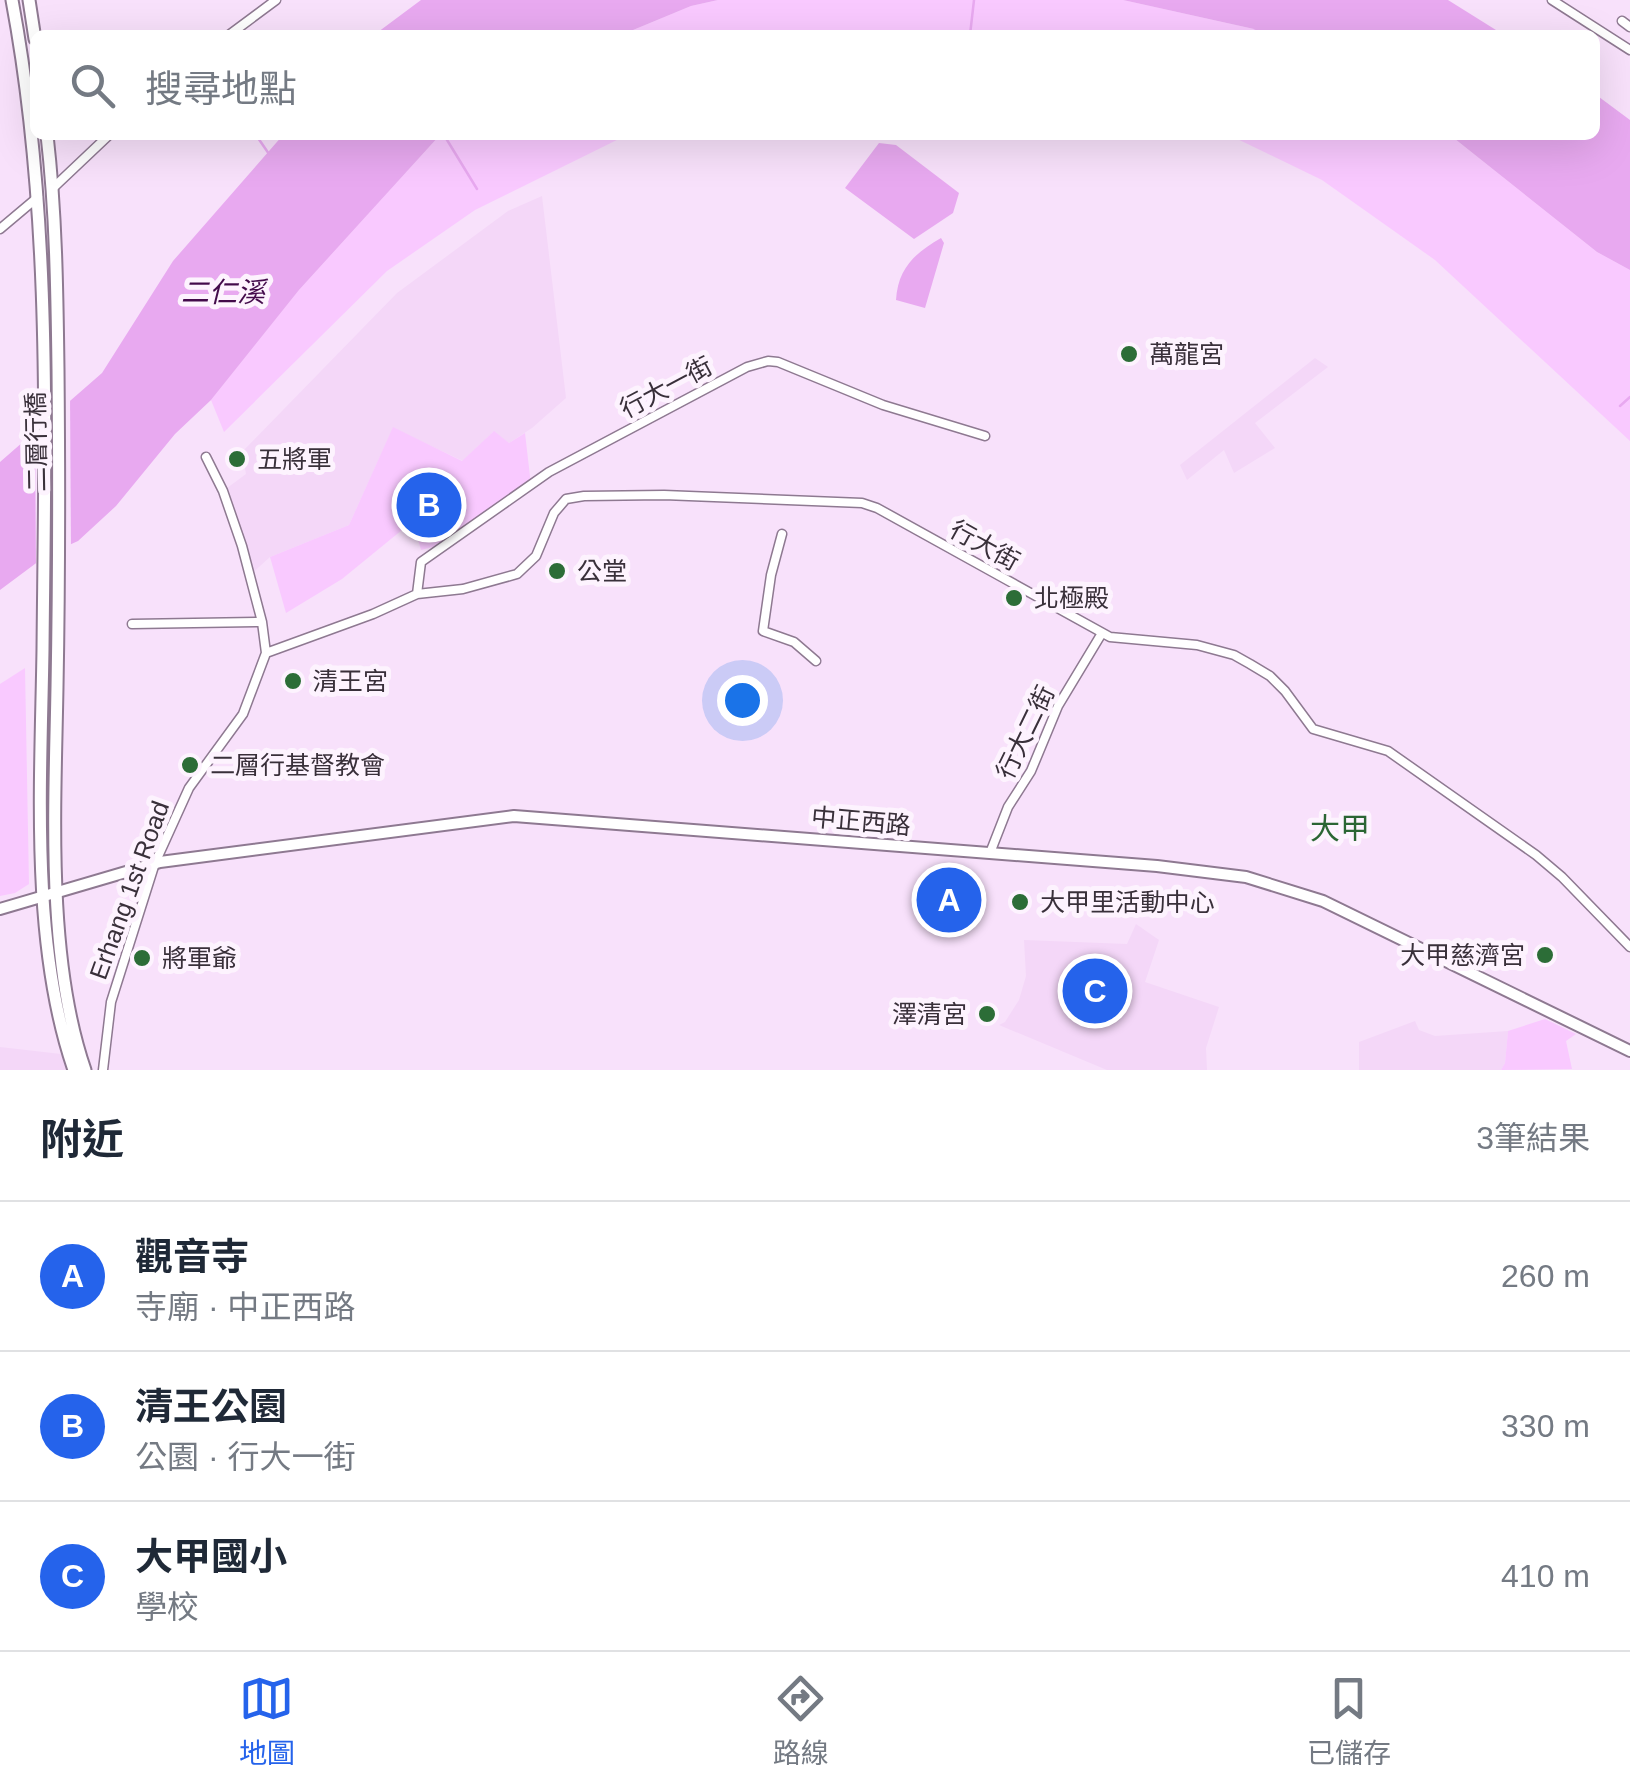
<!DOCTYPE html>
<html lang="zh-TW">
<meta charset="utf-8">
<style>
body{margin:0;font-family:Arial,"Noto Sans TC",sans-serif;background:#f6f6f7;color:#1f2937}
.you{position:absolute;left:742px;top:700px;width:35px;height:35px;margin:-25px;border:8px solid #fff;border-radius:50%;background:#1a73e8;box-shadow:0 0 0 15px #1a73e833}
.badge{display:grid;place-items:center;width:65px;height:65px;border-radius:50%;background:#2563eb;color:#fff;font-size:32px;font-weight:700}
.pin{position:absolute;translate:-50% -50%;border:5px solid #fff;box-shadow:0 2px 10px #0006}
.list{margin:0;padding:0;list-style:none}
h2{display:flex;justify-content:space-between;align-items:center;height:130px;margin:0;padding:0 40px;font-size:42px}
h2 small{font-size:32px;font-weight:400;color:#747a83}
.list li{display:grid;grid-template-columns:65px 1fr auto;gap:30px;align-items:center;box-sizing:border-box;height:150px;padding:0 40px;border-top:2px solid #e0e1e3}
.list b{display:block;font-size:38px;white-space:nowrap}
.list p{margin:0;font-size:32px;white-space:nowrap;color:#747a83}
.list em{font-size:32px;font-style:normal;color:#747a83}
.icon{flex:none;width:55px;height:55px;fill:none;stroke:currentColor;stroke-width:2;stroke-linecap:round;stroke-linejoin:round}
.map{position:relative;flex:none;width:1630px;height:1070px;overflow:hidden}
.search{position:absolute;background:#fff;box-shadow:0 10px 40px #0002;left:30px;right:30px;top:30px;height:110px;display:flex;align-items:center;gap:25px;box-sizing:border-box;padding:0 35px;border-radius:15px;color:#747a83;font-size:38px}
.sheet{height:580px;background:#fff}
nav{display:flex;justify-content:space-around;align-items:center;box-sizing:border-box;height:140px;border-top:2px solid #e0e1e3;background:#fff;font-size:28px;color:#747a83}
nav a{display:grid;justify-items:center;gap:5px}
nav .on{color:#2563eb}
.map>svg:first-child{display:block}
.built{fill:#f4d7f8}
.green{fill:#f9c9ff}
.water{fill:#e8a9f0}
.pier{fill:#f8e1fb}
.lines{fill:none;stroke-linecap:round;stroke-linejoin:round}
.stream{stroke:#e8a9f0;stroke-width:2.5}
.street-casing{stroke:#8e7991;stroke-width:11}
.secondary-casing{stroke:#8e7991;stroke-width:14}
.primary-casing{stroke:#8e7991;stroke-width:15}
.street{stroke:#fff;stroke-width:8}
.secondary{stroke:#fff;stroke-width:10}
.primary{stroke:#fff;stroke-width:11}
.poi-dot{fill:#2c6d37;stroke:#fdf3fe;stroke-width:4}
.labels{text-anchor:middle;dominant-baseline:central;stroke-width:10;stroke-linejoin:round;paint-order:stroke}
.poi-label{font-size:25px;fill:#39303a;stroke:#fdf3fe;text-anchor:start}
.street-label{font-size:25px;fill:#39303a;stroke:#fdf3fe}
.water-label{font-size:28px;font-style:italic;fill:#430a4b;stroke:#fdf3fe}
.quarter-label{font-size:30px;fill:#2b6634;stroke:#fdf3fe}
</style>
<div class="map">
<svg width="1630" height="1070" viewBox="0 0 1630 1070">
<rect width="100%" height="100%" fill="#f8e1fb"/>
<path class="built" d="M542,196L566,398L532,428L509,443L493,432L463,461L393,428L349,525L270,557L250,575L223,491L246,474L242,452L397,293L508,211Z
M1315,358L1328,367L1255,423L1275,448L1234,473L1224,450L1187,480L1180,465Z
M1136,924L1159,940L1145,982L1219,1007L1206,1048L1207,1070H1107L999,1025L1005,1022L1019,1000L1026,976L1024,940L1127,944Z
M1415,1021L1419,1030L1435,1036L1508,1031L1505,1063L1501,1070H1359V1042Z
M0,1047L61,1054L67,1070H0Z"/>
<path class="green" d="M718,0H1123L1281,35H621L691,6Z
M440,135H627L475,210L387,271L224,432L211,400L299,290Z
M1229,135H1450L1597,252L1630,270V441L1435,260L1322,180Z
M393,427L462,461L494,431L509,443L525,433L531,485L445,544L421,550L413,521L342,579L286,613L270,557L349,525Z
M25,668L29,884L15,893L0,896V684Z
M1545,1019L1576,1034L1566,1041L1572,1069L1501,1070L1505,1063L1508,1031Z"/>
<path class="water" d="M421,0H718L691,6L621,35H374Z
M1123,0H1448L1504,35H1281Z
M1595,94L1630,120V270L1597,252L1450,135H1595Z
M283,135H440L299,290L211,400L175,434L116,506L78,541L47,555L0,590V462L102,373L173,261Z
M879,143L896,145L959,193L953,213L914,239L845,188Z
M941,238L944,243L925,308L896,300C898,268 915,253 941,238Z"/>
<path class="pier" d="M70,396L71,550L36,570L35,426Z"/>
<g class="lines">
<path class="stream" d="M970,35L974,0
M1244,35L1257,30
M256,135L269,154
M444,135L477,189
M1620,406L1630,397"/>
<g class="street-casing">
<path id="street" d="M1552,0L1630,50
M1622,21L1630,27
M229,35L276,0
M53,188L109,135
M0,229L38,197
M782,534L771,575L763,631L794,642L816,661
M417,594L421,562L549,472L747,367L768,361L778,362L883,405L985,436
M132,624L262,622
M266,653L373,614L417,594L463,589L517,574L536,556L554,513L566,499L584,496L664,495L862,503L877,508L1110,637L1197,645L1234,655L1250,664L1270,676L1285,691L1313,729L1388,751L1536,855L1562,877L1630,947
M990,853L1008,807L1031,771L1058,706L1102,633
M103,1070L111,1002L155,863L189,788L243,714L266,653L262,622L242,546L223,491L206,457"/>
</g>
<g class="secondary-casing">
<path id="secondary" d="M0,909L160,862L514,816L1157,866L1246,877L1323,901L1630,1051"/>
</g>
<g class="primary-casing">
<path id="primary" d="M12,0C52,213 45,433 43,649C41,783 30,943 74,1070
M29,0L35,39
M47,135C56,213 57,291 58,369C59,475 59,581 57,687C55,806 46,958 85,1070"/>
</g>
<use href="#street" class="street"/>
<use href="#secondary" class="secondary"/>
<use href="#primary" class="primary"/>
</g>
<g class="poi-dot">
<circle cx="1129" cy="354" r="10"/>
<circle cx="237" cy="459" r="10"/>
<circle cx="557" cy="571" r="10"/>
<circle cx="1014" cy="598" r="10"/>
<circle cx="293" cy="681" r="10"/>
<circle cx="190" cy="765" r="10"/>
<circle cx="1020" cy="902" r="10"/>
<circle cx="1545" cy="955" r="10"/>
<circle cx="142" cy="958" r="10"/>
<circle cx="987" cy="1014" r="10"/>
</g>
<g class="labels">
<g class="poi-label">
<text x="1149" y="354">萬龍宮</text>
<text x="257" y="459">五將軍</text>
<text x="577" y="571">公堂</text>
<text x="1034" y="598">北極殿</text>
<text x="313" y="681">清王宮</text>
<text x="210" y="765">二層行基督教會</text>
<text x="1040" y="902">大甲里活動中心</text>
<text x="1525" y="955" text-anchor="end">大甲慈濟宮</text>
<text x="162" y="958">將軍爺</text>
<text x="967" y="1014" text-anchor="end">澤清宮</text>
</g>
<g class="street-label">
<text transform="translate(666 387) rotate(-28)">行大一街</text>
<text transform="translate(36 442) rotate(-91)">二層行橋</text>
<text transform="translate(985 545) rotate(29)">行大街</text>
<text transform="translate(1025 732) rotate(-64)">行大二街</text>
<text transform="translate(861 821) rotate(5)">中正西路</text>
<text transform="translate(129 890) rotate(-70)">Erhang 1st Road</text>
</g>
<g class="water-label">
<text x="223" y="292">二仁溪</text>
</g>
<g class="quarter-label">
<text x="1340" y="828">大甲</text>
</g>
</g>
</svg>
<div class="you"></div>
<div class="pin badge" style="left:949px;top:900px">A</div>
<div class="pin badge" style="left:429px;top:505px">B</div>
<div class="pin badge" style="left:1095px;top:991px">C</div>
<div class="search"><svg class="icon" aria-label="search" viewBox="0 0 24 24"><circle cx="10" cy="10" r="6"/><path d="M15 15l6 6"/></svg>搜尋地點</div>
</div>
<section class="sheet">
<h2>附近<small>3筆結果</small></h2>
<ul class="list">
<li><span class="badge">A</span><div><b>觀音寺</b><p>寺廟 · 中正西路</p></div><em>260 m</em></li>
<li><span class="badge">B</span><div><b>清王公園</b><p>公園 · 行大一街</p></div><em>330 m</em></li>
<li><span class="badge">C</span><div><b>大甲國小</b><p>學校</p></div><em>410 m</em></li>
</ul>
</section>
<nav>
<a class="on"><svg class="icon" aria-label="map" viewBox="0 0 24 24"><path d="M3 6l6-2 6 2 6-2v14l-6 2-6-2-6 2zM9 4v14M15 6v14"/></svg>地圖</a>
<a><svg class="icon" aria-label="directions" viewBox="0 0 24 24"><path d="M12 3l9 9-9 9-9-9zM9 14v-3h6M13 9l2 2-2 2"/></svg>路線</a>
<a><svg class="icon" aria-label="saved" viewBox="0 0 24 24"><path d="M7 4h10v16l-5-4-5 4z"/></svg>已儲存</a>
</nav>
